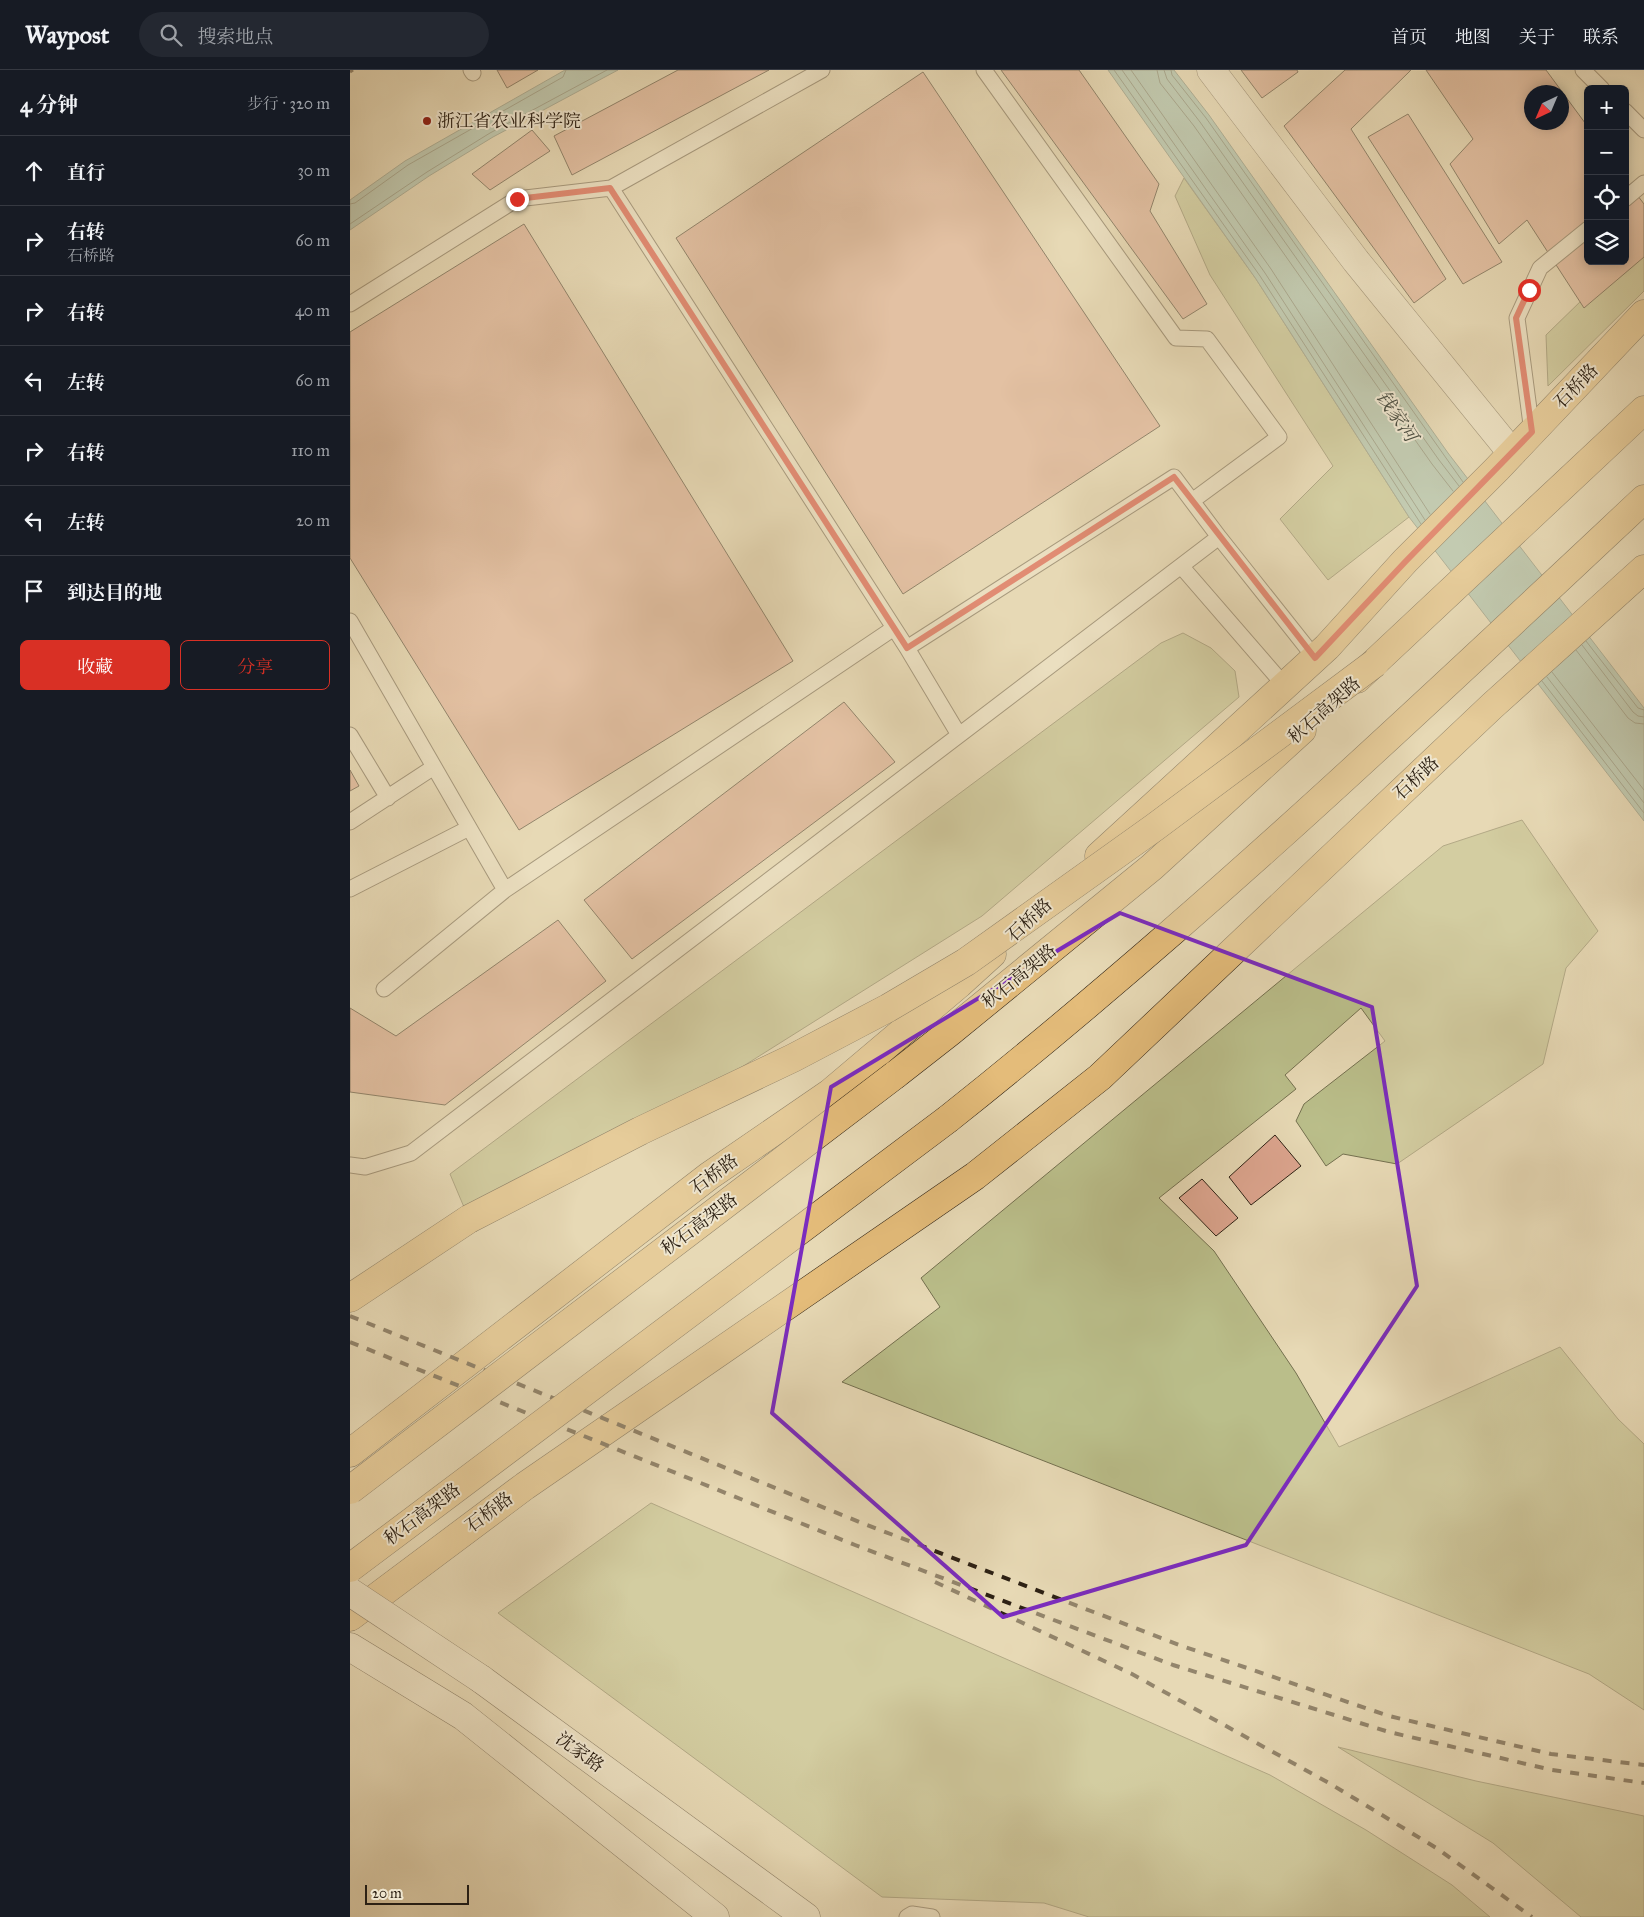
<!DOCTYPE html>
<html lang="zh">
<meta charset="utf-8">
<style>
body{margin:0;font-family:"IM FELL Great Primer","Noto Serif SC",serif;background:#242831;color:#f1f3f6}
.controls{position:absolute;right:15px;top:15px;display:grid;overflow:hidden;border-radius:8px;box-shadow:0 2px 12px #0003}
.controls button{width:45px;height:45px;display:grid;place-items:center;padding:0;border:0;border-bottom:1px solid #363941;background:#171b24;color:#f1f3f6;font:25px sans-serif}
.compass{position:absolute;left:1174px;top:15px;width:45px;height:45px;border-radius:50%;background:#171b24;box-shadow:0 2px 12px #0003;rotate:224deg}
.scale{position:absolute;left:15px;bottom:12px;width:104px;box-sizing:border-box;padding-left:5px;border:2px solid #2d2114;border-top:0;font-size:14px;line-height:18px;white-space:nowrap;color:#2d2114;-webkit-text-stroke:4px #efe6cf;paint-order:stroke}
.stop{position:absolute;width:15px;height:15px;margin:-11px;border:4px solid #d93025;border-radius:50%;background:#fff}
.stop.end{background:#d93025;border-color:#fff;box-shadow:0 1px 5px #0008}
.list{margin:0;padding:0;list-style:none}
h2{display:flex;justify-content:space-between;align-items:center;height:65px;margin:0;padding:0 20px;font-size:21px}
h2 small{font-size:16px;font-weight:400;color:#9ea1a6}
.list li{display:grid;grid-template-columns:32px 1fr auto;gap:15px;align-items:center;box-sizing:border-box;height:70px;padding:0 20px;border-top:1px solid #363941}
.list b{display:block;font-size:19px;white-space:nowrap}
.list p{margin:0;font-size:16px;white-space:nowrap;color:#9ea1a6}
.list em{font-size:16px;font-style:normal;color:#9ea1a6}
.actions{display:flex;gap:10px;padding:15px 20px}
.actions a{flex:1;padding:11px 0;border:1px solid #d93025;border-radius:8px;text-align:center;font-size:18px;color:#d93025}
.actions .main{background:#d93025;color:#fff}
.icon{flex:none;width:28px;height:28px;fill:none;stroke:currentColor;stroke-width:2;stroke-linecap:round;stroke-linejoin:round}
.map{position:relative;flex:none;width:1294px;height:1847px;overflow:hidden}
header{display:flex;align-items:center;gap:30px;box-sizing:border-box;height:70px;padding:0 25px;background:#171b24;border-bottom:1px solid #363941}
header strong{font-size:24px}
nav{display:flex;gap:28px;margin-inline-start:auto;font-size:18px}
.search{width:350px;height:45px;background:#242831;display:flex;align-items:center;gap:12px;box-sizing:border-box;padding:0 18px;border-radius:28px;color:#9ea1a6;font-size:19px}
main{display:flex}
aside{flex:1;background:#171b24}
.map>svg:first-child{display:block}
.green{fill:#babe8a;stroke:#74704f}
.water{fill:#97baad;stroke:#6d7d70}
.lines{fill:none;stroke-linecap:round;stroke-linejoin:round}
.shore{stroke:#626e60;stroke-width:1}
.building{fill:#dda58f;stroke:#2d2114;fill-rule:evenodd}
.service-casing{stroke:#5c4f3c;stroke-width:17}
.minor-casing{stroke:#5c4f3c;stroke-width:29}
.secondary-casing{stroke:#2d2114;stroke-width:29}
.primary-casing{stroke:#2d2114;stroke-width:29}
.trunk-casing{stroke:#2d2114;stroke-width:29}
.path{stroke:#2d2114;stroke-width:3;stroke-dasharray:4 2.5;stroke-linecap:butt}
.service{stroke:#efe6cf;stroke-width:15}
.minor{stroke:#efe6cf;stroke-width:28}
.secondary{stroke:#efe6cf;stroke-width:28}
.primary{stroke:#e4bc7a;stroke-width:28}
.trunk{stroke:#e4bc7a;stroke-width:28}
.rail{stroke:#2d2114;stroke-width:4;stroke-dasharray:9 9;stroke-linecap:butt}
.secondary-bridge-casing{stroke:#2d2114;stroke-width:29;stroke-linecap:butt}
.trunk-bridge-casing{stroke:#2d2114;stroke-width:29;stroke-linecap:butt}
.secondary-bridge{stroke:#efe6cf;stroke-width:28}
.trunk-bridge{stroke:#e4bc7a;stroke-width:28}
.route{stroke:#d93025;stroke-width:6}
.marked{fill:none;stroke:#7b2cbf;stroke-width:4;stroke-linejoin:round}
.poi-dot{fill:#8f2418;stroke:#efe6cf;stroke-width:2}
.labels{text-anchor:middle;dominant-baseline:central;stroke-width:4;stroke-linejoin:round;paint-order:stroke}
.poi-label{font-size:18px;fill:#2d2114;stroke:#efe6cf;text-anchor:start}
.street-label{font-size:18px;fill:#2d2114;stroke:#efe6cf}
.water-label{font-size:19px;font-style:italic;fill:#4d4f42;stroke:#efe6cf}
</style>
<header>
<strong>Waypost</strong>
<div class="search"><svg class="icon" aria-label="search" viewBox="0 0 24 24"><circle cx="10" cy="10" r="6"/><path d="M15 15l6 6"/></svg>搜索地点</div>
<nav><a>首页</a><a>地图</a><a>关于</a><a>联系</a></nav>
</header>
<main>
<aside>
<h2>4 分钟<small>步行 · 320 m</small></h2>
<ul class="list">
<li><svg class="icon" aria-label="ahead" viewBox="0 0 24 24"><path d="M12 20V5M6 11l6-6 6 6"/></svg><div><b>直行</b></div><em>30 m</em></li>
<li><svg class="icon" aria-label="right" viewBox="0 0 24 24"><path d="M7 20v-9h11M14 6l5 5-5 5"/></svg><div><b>右转</b><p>石桥路</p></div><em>60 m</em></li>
<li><svg class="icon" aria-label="right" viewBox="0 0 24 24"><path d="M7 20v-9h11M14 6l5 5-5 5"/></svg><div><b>右转</b></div><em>40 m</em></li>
<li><svg class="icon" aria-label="left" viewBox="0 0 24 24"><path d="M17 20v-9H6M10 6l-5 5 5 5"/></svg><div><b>左转</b></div><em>60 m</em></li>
<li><svg class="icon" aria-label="right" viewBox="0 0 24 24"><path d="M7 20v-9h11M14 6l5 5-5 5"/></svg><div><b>右转</b></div><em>110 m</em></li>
<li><svg class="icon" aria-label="left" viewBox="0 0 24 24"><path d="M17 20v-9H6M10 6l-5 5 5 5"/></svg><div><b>左转</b></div><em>20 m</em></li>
<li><svg class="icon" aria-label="arrive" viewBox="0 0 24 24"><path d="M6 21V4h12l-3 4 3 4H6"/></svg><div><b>到达目的地</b></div></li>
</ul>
<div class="actions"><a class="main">收藏</a><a>分享</a></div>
</aside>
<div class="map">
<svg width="1294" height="1847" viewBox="0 0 1294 1847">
<rect width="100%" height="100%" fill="#e7d9b5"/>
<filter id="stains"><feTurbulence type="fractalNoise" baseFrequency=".004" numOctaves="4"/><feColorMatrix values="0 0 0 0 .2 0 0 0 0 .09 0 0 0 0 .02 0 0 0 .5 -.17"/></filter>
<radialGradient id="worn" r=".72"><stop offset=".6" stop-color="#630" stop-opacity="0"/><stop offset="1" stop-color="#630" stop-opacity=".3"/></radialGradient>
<path class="green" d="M834,108L906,209L1059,447L978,510L930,449L983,396L860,205L825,126Z
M1294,169V221L1198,316L1196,265L1272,191H1275Z
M833,563L861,578L885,601L889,627L632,846L290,1061L119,1149L100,1104L811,573Z
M1172,750L1248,861L1216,898L1193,994L1047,1094L993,1084L976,1096L946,1051L954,1034L1035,971L1011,938L935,1005L946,1019L809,1128L864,1181L946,1303L989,1377L1210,1277L1268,1349L1294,1374V1640L1239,1604L492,1312L590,1237L571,1208L1093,776Z
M301,1433L920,1705L1016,1760L1102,1815L1140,1847H739L694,1833L532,1827L148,1543Z
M988,1677L1126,1711L1294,1746V1847H1231L1143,1773Z"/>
<path class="water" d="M215,0H268L143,67L79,106L0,160V130L55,91Z
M758,0H824L859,45L1098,383L1294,638V751L1059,447L906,209Z"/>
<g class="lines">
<path class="shore" d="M764,0L910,206L1071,454
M772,0L915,203L1075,450
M781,0L921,199L1080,444
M807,0L810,13L844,56L1082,394L1103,421
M814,0L817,9L850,52L1089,390L1109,416
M821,0L822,5L856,48L1113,412
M0,134L5,133L58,95L213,7L216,0
M0,154L77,102L140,63L257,0
M1236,571L1288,638L1294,640
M1232,575L1283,642L1288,646L1294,647
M1226,580L1278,648L1285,653L1294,654
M1202,602L1294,720
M1197,607L1294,733
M1192,611L1294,743"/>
</g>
<path class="building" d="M147,0H188L157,18Z
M328,0H419L222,105L204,66Z
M651,0H729L809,114L800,141L857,234L833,249Z
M891,0H947L948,2L912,28Z
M995,0H1061L1001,59L1096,209L1064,233L934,56Z
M1076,0H1196L1238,57V191H1275V109L1294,134V187L1234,238L1177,150L1149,174L1100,94L1123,69ZM1182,22H1212V52H1182Z
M573,2L810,356L553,524L326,168Z
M1058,44L1152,192L1113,214L1018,67Z
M182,60L200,81L140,120L122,104Z
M174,154L443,591L169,760L0,488V262Z
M494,632L545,692L282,889L234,830Z
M0,700L9,716L0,721Z
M208,850L256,911L95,1035L0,1022V938L46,966Z
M925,1065L951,1096L901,1135L879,1107Z
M852,1109L888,1148L866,1166L829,1128Z"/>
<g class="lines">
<g class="service-casing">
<path id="service" d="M121,0L123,3
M634,0L826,268L857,269L929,367L842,431
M1233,0L1252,19
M1275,41L1294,60
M261,118L557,578L609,665
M1275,129L1294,113
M0,234L167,129L261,118L472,0
M1182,362L1167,248L1190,198L1238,159
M831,496L935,616
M0,551L155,820
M557,578L824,407L869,467
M0,665L38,728
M0,752L84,697
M0,819L119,758
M34,919L155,820L544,558
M0,1095L15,1097L61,1083L869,467L965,588
M557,1847L562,1844L582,1847"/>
</g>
<g class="minor-casing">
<path id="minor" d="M861,0L1006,191L1162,383"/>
</g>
<g class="secondary-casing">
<path id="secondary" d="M0,1577L113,1646L365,1847
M131,1609L456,1847"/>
</g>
<g class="primary-casing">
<path id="primary" d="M749,786L977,577L1055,491L1147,399L1294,244
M0,1383L359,1106L480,1023L609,914L642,884
M0,1547L175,1416L625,1106L750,1007L1142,636L1294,499"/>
</g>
<g class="trunk-casing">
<path id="trunk" d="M1007,609L1294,340
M545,1005L600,962L802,797L952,660
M598,1049C841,856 1067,642 1294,429
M0,1228L119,1149"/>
</g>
<path class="path" d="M0,2L3,0"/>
<use href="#service" class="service"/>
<use href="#minor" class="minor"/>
<use href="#secondary" class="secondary"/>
<use href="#primary" class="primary"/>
<use href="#trunk" class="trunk"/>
<path class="rail" d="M0,1246L512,1453L832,1576L1039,1646L1201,1684L1294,1695
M0,1272L505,1475L823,1595L1039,1662L1202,1700L1294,1713
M585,1512L782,1604L979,1713L1088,1779L1182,1847"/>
<g class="secondary-bridge-casing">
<path id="secondary-bridge" d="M0,1522L131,1609"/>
</g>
<g class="trunk-bridge-casing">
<path id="trunk-bridge" d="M119,1149L290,1061L443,988L538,938L616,892L805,757L1025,593
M0,1420L545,1005
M0,1498L598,1049"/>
</g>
<use href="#secondary-bridge" class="secondary-bridge"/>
<use href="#trunk-bridge" class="trunk-bridge"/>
</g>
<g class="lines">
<path class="route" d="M167,129L260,118L557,578L824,407L965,588L1056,491L1182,362L1166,248L1179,220"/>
</g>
<path d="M0 0H1294V1847H0ZM770,843L1022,937L1067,1216L896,1475L653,1547L422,1343L481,1017Z" fill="#e7d9b5" fill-opacity=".55" fill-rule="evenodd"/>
<path class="marked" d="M770,843L1022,937L1067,1216L896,1475L653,1547L422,1343L481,1017Z"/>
<circle class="poi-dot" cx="77" cy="51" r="5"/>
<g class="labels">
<g class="poi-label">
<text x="87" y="51">浙江省农业科学院</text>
</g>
<g class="street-label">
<text transform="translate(1226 316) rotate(-46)">石桥路</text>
<text transform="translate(974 640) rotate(-42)">秋石高架路</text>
<text transform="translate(1066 708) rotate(-43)">石桥路</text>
<text transform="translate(679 850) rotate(-43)">石桥路</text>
<text transform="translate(669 906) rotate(-39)">秋石高架路</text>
<text transform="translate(364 1104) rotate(-36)">石桥路</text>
<text transform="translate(349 1154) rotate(-37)">秋石高架路</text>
<text transform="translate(139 1442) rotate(-37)">石桥路</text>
<text transform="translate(72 1444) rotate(-37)">秋石高架路</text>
<text transform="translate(230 1682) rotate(36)">沈家路</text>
</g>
<g class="water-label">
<text transform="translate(1047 346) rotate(56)">钱家河</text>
</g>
</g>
<rect width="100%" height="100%" filter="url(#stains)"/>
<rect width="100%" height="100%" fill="url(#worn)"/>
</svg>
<div class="controls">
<button>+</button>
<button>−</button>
<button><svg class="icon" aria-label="locate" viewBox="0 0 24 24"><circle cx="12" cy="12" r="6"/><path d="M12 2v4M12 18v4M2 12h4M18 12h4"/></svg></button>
<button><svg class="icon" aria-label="layers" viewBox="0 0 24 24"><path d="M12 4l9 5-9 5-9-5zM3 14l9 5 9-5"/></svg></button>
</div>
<svg class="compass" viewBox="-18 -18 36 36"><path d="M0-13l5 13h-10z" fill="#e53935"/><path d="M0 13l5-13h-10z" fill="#9ea1a6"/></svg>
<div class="scale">20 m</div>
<div class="stop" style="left:1179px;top:220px"></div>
<div class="stop end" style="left:167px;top:129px"></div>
</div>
</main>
